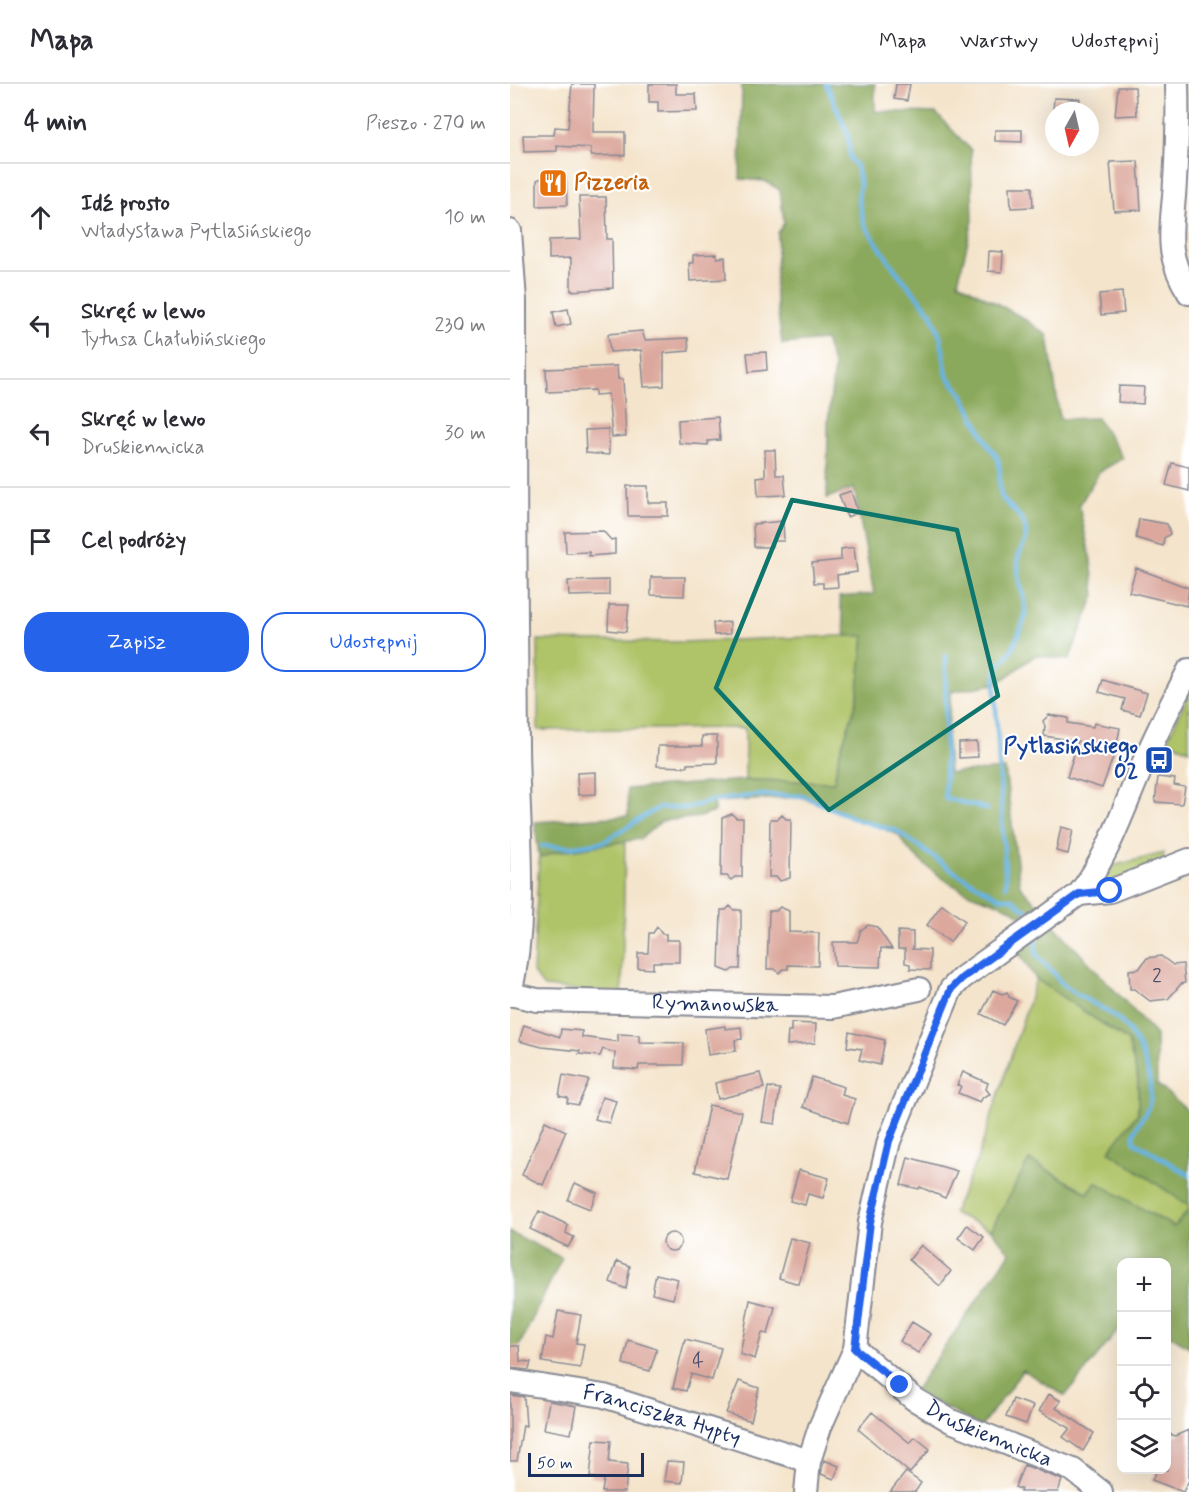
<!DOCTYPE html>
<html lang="pl">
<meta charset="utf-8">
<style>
body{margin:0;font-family:Mynerve,sans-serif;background:#f2f2f3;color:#2b2b33}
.controls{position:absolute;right:18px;bottom:18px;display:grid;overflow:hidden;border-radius:12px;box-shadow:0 6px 24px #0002}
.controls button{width:54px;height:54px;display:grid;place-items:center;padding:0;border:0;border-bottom:2px solid #e1e1e2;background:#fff;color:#2b2b33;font:30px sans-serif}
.compass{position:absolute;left:535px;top:18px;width:54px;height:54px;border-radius:50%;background:#fff;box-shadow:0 6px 24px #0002;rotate:188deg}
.scale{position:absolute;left:18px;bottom:15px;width:116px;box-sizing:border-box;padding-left:6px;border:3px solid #1b2f5e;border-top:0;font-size:16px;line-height:21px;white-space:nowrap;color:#1b2f5e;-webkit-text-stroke:4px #fff;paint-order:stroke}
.stop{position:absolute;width:18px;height:18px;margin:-14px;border:4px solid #2563eb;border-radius:50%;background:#fff}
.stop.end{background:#2563eb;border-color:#fff;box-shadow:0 2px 6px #0008}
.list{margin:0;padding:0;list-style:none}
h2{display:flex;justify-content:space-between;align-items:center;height:78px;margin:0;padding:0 24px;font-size:26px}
h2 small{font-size:20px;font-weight:400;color:#7c7c81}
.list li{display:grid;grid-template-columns:39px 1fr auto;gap:18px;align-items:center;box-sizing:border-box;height:108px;padding:0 24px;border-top:2px solid #e1e1e2}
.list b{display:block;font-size:22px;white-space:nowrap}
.list p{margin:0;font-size:20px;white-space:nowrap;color:#7c7c81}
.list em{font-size:20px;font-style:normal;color:#7c7c81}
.actions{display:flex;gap:12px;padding:18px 24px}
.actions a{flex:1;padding:14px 0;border:2px solid #2563eb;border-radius:24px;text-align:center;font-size:21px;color:#2563eb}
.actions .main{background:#2563eb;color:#fff}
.icon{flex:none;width:33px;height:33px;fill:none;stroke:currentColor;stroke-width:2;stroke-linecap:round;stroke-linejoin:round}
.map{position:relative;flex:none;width:679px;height:1408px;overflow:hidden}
header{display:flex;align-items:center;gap:36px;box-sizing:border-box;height:84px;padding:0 30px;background:#fff;border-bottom:2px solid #e1e1e2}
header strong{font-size:28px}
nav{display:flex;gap:33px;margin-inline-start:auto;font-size:21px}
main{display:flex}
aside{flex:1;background:#fff}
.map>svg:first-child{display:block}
.green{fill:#afc367;stroke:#657962;stroke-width:1.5}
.forest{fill:#8ba95c;stroke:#536c5d;stroke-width:1.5}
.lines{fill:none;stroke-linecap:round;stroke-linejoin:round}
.stream{stroke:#68b4e1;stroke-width:4.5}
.building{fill:#dca89d}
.minor-casing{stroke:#888a94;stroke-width:26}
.minor{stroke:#fff;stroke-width:22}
.route{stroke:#2563eb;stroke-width:8}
.marked{fill:none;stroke:#0f766e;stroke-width:4.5;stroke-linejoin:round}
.labels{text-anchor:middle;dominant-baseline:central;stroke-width:4.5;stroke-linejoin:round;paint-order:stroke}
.number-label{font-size:20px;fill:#4b4d6e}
.food-label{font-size:22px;font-weight:bold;fill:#c56008;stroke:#fff;text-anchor:start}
.transit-label{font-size:22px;font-weight:bold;fill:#164399;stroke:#fff;text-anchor:end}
.street-label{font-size:22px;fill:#1b2f5e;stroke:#fff}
</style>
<header>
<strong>Mapa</strong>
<nav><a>Mapa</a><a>Warstwy</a><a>Udostępnij</a></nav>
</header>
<main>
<aside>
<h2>4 min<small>Pieszo · 270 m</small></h2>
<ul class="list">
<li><svg class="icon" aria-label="ahead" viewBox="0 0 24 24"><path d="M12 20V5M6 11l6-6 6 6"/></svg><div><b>Idź prosto</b><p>Władysława Pytlasińskiego</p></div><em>10 m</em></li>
<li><svg class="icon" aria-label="left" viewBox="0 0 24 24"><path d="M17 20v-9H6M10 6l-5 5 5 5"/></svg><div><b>Skręć w lewo</b><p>Tytusa Chałubińskiego</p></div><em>230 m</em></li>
<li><svg class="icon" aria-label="left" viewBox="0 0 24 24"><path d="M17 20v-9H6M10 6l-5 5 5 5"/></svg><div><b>Skręć w lewo</b><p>Druskiennicka</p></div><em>30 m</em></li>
<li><svg class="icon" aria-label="arrive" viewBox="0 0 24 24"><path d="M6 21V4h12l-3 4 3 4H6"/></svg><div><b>Cel podróży</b></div></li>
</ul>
<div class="actions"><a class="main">Zapisz</a><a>Udostępnij</a></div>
</aside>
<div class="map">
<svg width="679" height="1408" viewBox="0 0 679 1408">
<rect width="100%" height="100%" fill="#fff"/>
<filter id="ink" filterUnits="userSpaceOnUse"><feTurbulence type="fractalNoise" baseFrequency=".0167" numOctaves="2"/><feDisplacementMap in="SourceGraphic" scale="12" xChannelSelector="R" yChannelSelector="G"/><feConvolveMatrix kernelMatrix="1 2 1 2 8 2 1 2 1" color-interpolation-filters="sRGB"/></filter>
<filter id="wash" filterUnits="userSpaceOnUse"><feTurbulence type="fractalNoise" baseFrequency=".008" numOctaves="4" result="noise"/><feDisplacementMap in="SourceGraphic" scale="24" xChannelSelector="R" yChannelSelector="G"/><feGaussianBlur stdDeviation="1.35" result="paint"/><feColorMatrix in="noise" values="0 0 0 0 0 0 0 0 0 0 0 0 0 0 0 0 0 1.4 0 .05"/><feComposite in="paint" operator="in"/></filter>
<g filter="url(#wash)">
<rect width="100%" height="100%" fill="#f4e4cb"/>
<path class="green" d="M354,551L347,617L329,671L324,698L235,696V644L28,646V556L172,558Z
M679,609V666L657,656Z
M115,756L112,911L34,903L23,889L29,774L45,768Z
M654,769L652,779L594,801L602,782Z
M526,895L618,957L628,995V1029L600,1067L679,1122V1126L664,1144L586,1098L578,1109L519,1076L481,1146L443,1129L467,1076Z"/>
<path class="forest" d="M232,0H365V27L426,29L461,66L463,136L448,198L513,234L538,252L550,335L587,334L613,374L589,388L569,422L581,476L585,511L559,576L526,571L488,599L441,608L437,656L439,689L495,685L510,802L528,821L511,832C496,819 479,818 461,810C439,801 398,772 389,751L291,713L204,718V728L189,733L152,737L130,755L45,768L29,774L25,738L118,732L117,705L235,696L324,698L329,671L347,617L354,552H336L329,513L364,510L344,404L317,414L318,338L324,283L315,256L272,260L265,207L268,149L274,139L270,106L255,97L230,95Z
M542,839L646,951L647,1000L679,1028V1122L599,1067L628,1029V995L618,957L526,895L506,865Z
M519,1076L578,1109L586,1098L664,1143L679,1126V1263L657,1249L656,1178H612L611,1243L555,1312L513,1286L471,1343L404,1307L500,1169L481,1146Z
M0,1148L52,1174L0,1281Z"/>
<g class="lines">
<path class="stream" d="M316,0L338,50L340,74L346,82L350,100L348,114L354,140L386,187L422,230L431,255L437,292L451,308L480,364C496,379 486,393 491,411C494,423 517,429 516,452C516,460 509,467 508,474C506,495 517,516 515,533C513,539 505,560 501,567C498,573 490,578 487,585C485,592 485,601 485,608L496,802
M436,572L435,714L477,725
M32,762L59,763L93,758L148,724H177L201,717L249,711L294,712L348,736L387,747L443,787L488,813L502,815L516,826
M526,852C524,875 527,871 541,886C546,891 550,899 556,903C577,919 603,925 619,947C632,966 645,998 639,1021C636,1033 619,1046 625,1058L679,1091"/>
</g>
<g id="blocks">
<path class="building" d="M62,0H84L83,48H115V71L81,72V64L47,62V67L14,68L13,51H44L45,43L58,44Z
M139,0H166V10H186L187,27L148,28V18H139Z
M386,0H400L397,17L384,15Z
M608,3H625L627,31L605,32Z
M544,14L570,15L569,27H543Z
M485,46H512V58L485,57Z
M628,77L631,126L604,127L600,78Z
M32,94H56L57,121L27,122V96Z
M500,103H522L523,123L501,124Z
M69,113H96L97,155H102L103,204L61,207V174L39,175V156L71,155Z
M479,167L493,168L492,188L478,187Z
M207,170V174L215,173L216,195L180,197L179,179H183V171Z
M612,208L614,229L591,231L589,210Z
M58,225L61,240L46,243L43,228Z
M132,247L135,256L178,254L179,267L154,269V302L134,303L131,266L100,268L98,250Z
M256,268L257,286L239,288L237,269Z
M107,282L108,295H113L116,352L102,353L98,310L85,311V306L37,308L36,285Z
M609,302L634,303L633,320L608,318Z
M208,333L210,356L198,357V361L169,359L168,336Z
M98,345L99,371L76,369L75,346Z
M255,366H265L266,391H274L276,411L248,412L247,393L255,392Z
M662,379L679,383V407L656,401Z
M117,402H138V419H158V432H118Z
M341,407L348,429L337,433L329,411Z
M629,435L657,440L660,450L654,454L653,462L626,454Z
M273,437L274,457H262V463H244L243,440Z
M93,447L101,456L105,455V470L79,472V468L56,469L55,448Z
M344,463L347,488L327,491L328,503L313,504V499H304L302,479L331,476V465Z
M626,484L679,504L677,522L619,508Z
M141,493H175L174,512L141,511Z
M99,496V511L59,512L58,497Z
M99,521H119L116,548L98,546Z
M220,538V550L204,551L203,539Z
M593,596L637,609L630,631L612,626L615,615L589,608Z
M539,631L558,634V639L583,643L584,639L610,644L606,665L592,704L557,693L568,657L534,652L535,642L533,637Z
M192,652H207V679L177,680V683L147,682L148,662H192Z
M467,658L468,673L449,674V659Z
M86,688V710L68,711L67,689Z
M648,693L665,695L664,701L675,703L672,720L645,718Z
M222,730L226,734H233L232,793H225L221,796L217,792H211L212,734Z
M272,731L276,735H281L280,794L270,797L267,793H259L260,735H268Z
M551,743L563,746L558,770L546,767Z
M432,820L455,837L440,858L417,841Z
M220,822L224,826H231V859L230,885H223L219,888L209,884L211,826H216Z
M270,823L279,827V848L309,849L308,882L278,881V885H273L269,889L265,885H257L259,827H266Z
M358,841L367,843L382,865L371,864L370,883L325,882L323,858H347L351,846Z
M147,843L152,850H156V856H169V878H143V885L128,884V869H138L139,849H143Z
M388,847L403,848V865H401L420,866V886L400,885V880L395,879V865H388Z
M651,872L663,881L673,880L675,899L671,900L658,915L640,917L624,905H620L619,886L629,885L637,874Z
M483,906L492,910L497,908L499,913L507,917L493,941L471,930Z
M281,939L306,940L305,959L277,961L278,947H281Z
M14,941L50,953L51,945L72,947V953L108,958V950L129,951V958L174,959L173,981H129L128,986L104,984L105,969L93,965L90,972L69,970L70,967L32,963L9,957Z
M215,942V945L231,943L232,955L225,956L226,967L198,971L195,945Z
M339,948L375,956L370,981L349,976L352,965L337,963Z
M453,988L478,999L476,1005L480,1010L473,1013L470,1018L448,1009L451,1002L447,1001Z
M250,989L254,1004L208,1015L205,999Z
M53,991L79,996L68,1021L57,1019L58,1014L49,1012Z
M302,993L334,1003L332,1011L345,1015L338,1039L293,1023Z
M258,1003L270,1005L265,1040L252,1038Z
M92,1013L106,1017L99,1039L85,1035Z
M199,1021L232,1028L217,1095L185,1088Z
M35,1037L56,1047L33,1101L12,1091Z
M398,1073L447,1087L435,1114L410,1103L409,1105L391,1101Z
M289,1086L319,1094L313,1114L298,1110L295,1121L280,1117Z
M65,1099L87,1109L80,1125L58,1116Z
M29,1127L58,1141L56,1149L64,1153L58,1163L20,1145Z
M457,1141L474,1153L465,1166L448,1154Z
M153 1158a9 9 0 1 1 18 0a9 9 0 1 1-18 0Z
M280,1154L300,1159L289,1200L269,1194Z
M411,1161L441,1187L430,1202L399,1176Z
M107,1177L120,1182L116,1205L100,1198Z
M146,1190L168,1195L163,1215L142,1210Z
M240,1216L265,1223L258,1250L252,1249L245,1275L230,1270Z
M48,1227L71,1231L66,1259L74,1260L70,1284L32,1278L36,1253L43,1255Z
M402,1238L421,1250L408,1269L390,1257Z
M175,1255L211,1264L202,1296L181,1290L176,1307L163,1304Z
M118,1256L147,1265L140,1287L113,1280Z
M0,1262H9L10,1277L21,1278L19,1286L0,1284Z
M229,1297L249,1304L241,1337L216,1329Z
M539,1310L551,1317L546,1324L584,1349L573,1367L553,1353L560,1344L529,1327Z
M0,1311L14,1313L16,1342L13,1341L7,1377H0Z
M503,1315L523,1322L516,1340L496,1333Z
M39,1317L66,1322L61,1350L34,1345Z
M362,1328L400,1359L405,1353L420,1365L400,1389L348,1345Z
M679,1346V1396L673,1408L642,1396L647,1386H657V1361L660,1350L665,1352Z
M84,1356L101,1357L99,1378L118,1380L115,1408H92L94,1395L80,1393Z
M314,1376L329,1382L324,1395L311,1390Z
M157,1377L174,1378L172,1399L154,1397Z
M514,1381L552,1396L548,1408H510L511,1405L505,1403Z
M396,1388L411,1399L405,1408H380Z"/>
</g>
</g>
<g filter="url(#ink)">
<use href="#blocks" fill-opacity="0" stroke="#888a94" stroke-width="1.5"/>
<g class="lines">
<g class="minor-casing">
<g id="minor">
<path d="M667,0C668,33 667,65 665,97C663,143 652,166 679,209"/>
<path d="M0,147L5,217C5,365 5,514 7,662C8,746 19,828 0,911"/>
<path d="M569,810L600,807L679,776"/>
<path id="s1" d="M0,910L27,916L323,923L409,905"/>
<path id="s2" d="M345,1265L404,1315L441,1337L563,1386L591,1408"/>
<path id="s3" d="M0,1297L94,1312L299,1377"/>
<path d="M296,1408L299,1377L310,1343L345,1265L360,1138L379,1057L441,905L452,894L569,810C601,769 616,716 638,669C650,641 665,613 679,586"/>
</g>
</g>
<use href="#minor" class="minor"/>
</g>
</g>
<g class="lines" filter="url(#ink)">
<path class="route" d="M390,1301L345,1265L360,1138L379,1057L441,905L452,894L569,810L600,807"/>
</g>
<path class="marked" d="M282,416L447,446L488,612L319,726L206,604Z"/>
<defs>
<g id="restaurant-square" transform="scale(1.5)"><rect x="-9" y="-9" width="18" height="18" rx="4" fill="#e8710a" stroke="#fff"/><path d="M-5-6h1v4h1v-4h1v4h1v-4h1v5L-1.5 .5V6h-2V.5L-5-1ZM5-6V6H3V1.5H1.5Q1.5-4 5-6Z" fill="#fff"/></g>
<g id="bus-square" transform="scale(1.5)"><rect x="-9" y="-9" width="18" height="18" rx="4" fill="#1a4fb4" stroke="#fff"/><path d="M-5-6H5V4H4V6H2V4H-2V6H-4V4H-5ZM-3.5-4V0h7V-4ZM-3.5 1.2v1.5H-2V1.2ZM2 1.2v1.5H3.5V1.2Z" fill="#fff"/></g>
</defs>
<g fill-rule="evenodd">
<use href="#restaurant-square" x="43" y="99"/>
<use href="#bus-square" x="649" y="676"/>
</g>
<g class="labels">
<g class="number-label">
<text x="647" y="892">2</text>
<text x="188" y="1277">4</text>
</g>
<g class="food-label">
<text x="64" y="99">Pizzeria</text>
</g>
<g class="transit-label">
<text x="628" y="663">Pytlasińskiego<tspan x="628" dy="25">02</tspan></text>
</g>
<g class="street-label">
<text stroke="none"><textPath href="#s1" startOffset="206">Rymanowska</textPath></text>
<text stroke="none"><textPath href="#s3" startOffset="156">Franciszka Hypty</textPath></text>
<text stroke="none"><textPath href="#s2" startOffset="160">Druskiennicka</textPath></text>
</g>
</g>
</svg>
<div class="controls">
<button>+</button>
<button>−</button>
<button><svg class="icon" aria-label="locate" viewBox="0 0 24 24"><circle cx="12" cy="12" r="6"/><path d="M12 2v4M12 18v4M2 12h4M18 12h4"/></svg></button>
<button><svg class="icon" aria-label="layers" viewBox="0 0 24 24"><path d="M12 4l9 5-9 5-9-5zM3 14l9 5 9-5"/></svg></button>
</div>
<svg class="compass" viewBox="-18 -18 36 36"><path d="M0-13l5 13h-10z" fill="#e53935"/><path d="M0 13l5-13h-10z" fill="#7c7c81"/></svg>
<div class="scale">50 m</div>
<div class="stop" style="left:600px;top:807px"></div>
<div class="stop end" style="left:390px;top:1301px"></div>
</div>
</main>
